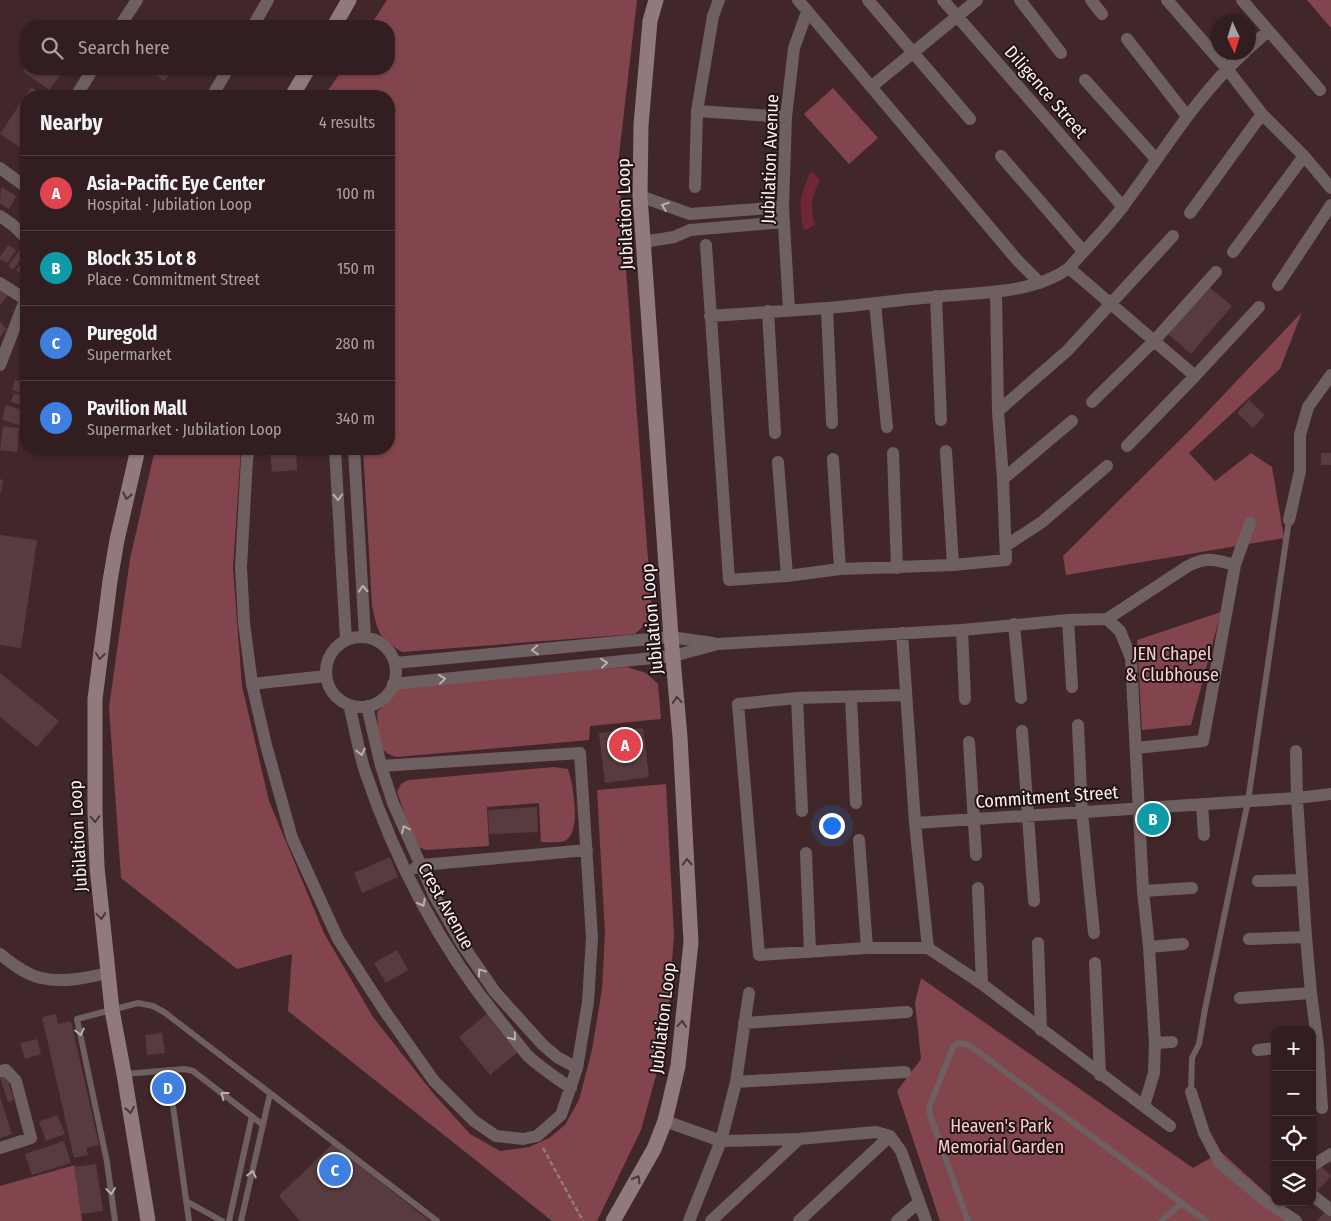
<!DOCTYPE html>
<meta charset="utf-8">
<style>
body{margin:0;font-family:"Fira Sans Condensed",sans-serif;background:#3a2629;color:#f1f3f6}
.controls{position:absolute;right:15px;bottom:15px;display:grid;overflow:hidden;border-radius:10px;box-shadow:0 1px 4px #0004}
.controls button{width:45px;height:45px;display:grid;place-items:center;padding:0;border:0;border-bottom:1px solid #4d3b3e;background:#321d20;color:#f1f3f6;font:25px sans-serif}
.compass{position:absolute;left:1211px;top:15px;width:45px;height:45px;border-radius:50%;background:#321d20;box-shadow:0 1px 4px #0004;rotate:176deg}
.you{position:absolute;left:831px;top:825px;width:18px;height:18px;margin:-12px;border:4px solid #fff;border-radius:50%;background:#1a73e8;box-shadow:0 0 0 8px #1a73e833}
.badge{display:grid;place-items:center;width:32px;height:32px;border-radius:50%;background:#db2777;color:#fff;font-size:16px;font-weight:700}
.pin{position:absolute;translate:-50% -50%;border:2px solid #fff;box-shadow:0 1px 5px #0006}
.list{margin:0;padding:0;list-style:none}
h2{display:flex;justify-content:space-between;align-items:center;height:65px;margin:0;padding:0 20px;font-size:21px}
h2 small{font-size:16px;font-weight:400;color:#a8a2a5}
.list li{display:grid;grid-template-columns:32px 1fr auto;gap:15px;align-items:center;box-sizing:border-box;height:75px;padding:0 20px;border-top:1px solid #4d3b3e}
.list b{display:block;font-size:19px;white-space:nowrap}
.list p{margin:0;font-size:16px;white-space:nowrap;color:#a8a2a5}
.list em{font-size:16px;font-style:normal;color:#a8a2a5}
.icon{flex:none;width:28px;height:28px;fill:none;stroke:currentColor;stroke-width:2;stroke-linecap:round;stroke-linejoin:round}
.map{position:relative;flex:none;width:1331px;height:1221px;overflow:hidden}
.search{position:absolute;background:#321d20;box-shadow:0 1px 4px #0004;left:20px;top:20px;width:375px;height:55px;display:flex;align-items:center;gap:12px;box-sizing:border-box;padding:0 18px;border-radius:20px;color:#a8a2a5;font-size:19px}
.panel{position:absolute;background:#321d20;box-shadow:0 1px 4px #0004;left:20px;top:90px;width:375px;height:365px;border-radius:20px}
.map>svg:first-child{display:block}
.green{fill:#82444d}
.water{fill:#702634}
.building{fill:#583b3e}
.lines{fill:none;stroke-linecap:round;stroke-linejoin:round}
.path{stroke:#907a7c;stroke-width:2.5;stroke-dasharray:5 2.5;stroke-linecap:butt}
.lane{stroke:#6e6061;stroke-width:6}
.street{stroke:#6e6061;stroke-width:12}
.secondary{stroke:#917a7c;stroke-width:15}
.oneway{stroke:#bdaeaf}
.oneway2{stroke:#483839}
.labels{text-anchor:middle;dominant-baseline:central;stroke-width:4;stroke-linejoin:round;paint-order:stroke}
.street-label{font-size:18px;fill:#fdeeef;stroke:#201415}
.park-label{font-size:18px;fill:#fcccd1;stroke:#201415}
</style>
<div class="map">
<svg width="1331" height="1221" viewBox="0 0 1331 1221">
<rect width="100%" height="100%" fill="#42272a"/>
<path class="green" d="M387,0H637L618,164L652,612L647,623L635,634L402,652C377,636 378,633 372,605L363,449H389V96H324L343,69H389V26H370Z
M1307,0H1331V28Z
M833,88L878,138L849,164L804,114Z
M1302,312L1280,369L1189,453L1215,481L1251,453L1272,467L1284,538L1066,575L1063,556L1192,428Z
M155,449H241L233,569L242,686L269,801L324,933L373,1017L433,1093L470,1134L500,1151L529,1147L549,1138L565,1125L579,1100L592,1050L602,989L605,933L597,790L666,784L674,934L667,1035L641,1130L597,1221H552L288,1011L292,954L237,969L121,878L109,707L130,559Z
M1221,612L1191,725L1142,730L1137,640Z
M627,667L646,673L658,684L661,719L590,726L589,740L397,757C374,752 379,732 377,712L390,699L397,688L403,685Z
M554,767L568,769C573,784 582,832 565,841C559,843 548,842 541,842L539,803L487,807L489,846L426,850L416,846L397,792L401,784L408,780Z
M921,978L1193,1168L1221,1152L1297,1221H940L897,1091L921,1059L915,1003Z
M75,1165L82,1221H0V1186Z"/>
<path class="water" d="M811,171L820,180C811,198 810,206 815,225L804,230C798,203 800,196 811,171Z"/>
<path class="building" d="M25,69H56L62,73L49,90L23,71Z
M148,69H173L164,81Z
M31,87L46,96H26V151L0,134Z
M1,187L16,196L9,209L0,204Z
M8,245L16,250L7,263L0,259V257Z
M19,251L24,255L13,270L8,266Z
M26,257V278L16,270Z
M0,286L9,294L0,305Z
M1209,287L1232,306L1191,354L1168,334Z
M0,322L7,329L0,337Z
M15,380L26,383V394L12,390Z
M14,393L26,396V407L11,402Z
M1249,400L1265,415L1253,428L1237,413Z
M6,405L26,411L22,426L2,420Z
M3,426L19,428L17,452L0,450Z
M296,449L297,470L272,472L270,450Z
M1321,453H1331V465H1321Z
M0,479L3,480L1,493H0Z
M0,535L37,540L21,648L0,645Z
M0,673L59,721L37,747L0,717Z
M643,728L649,777L605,783L599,733Z
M537,807L538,832L489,834L488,810Z
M1164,809L1165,826L1142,828L1141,811Z
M390,857L398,877L362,893L354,873Z
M397,950L408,970L386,983L374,963Z
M56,1014L58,1024L71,1021L99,1145L86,1148L88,1155L74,1158L42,1017Z
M487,1014L518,1052L490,1075L459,1037Z
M162,1033L165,1053L147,1055L145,1035Z
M37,1039L41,1054L25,1059L20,1043Z
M6,1075L14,1100L8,1102L0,1077Z
M0,1097L12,1134L0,1138Z
M57,1115L65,1134L46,1141L39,1122Z
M64,1141L71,1163L32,1175L25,1154Z
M332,1144L430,1221H300L279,1196Z
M1318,1163L1331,1176L1317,1191L1312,1187V1169Z
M96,1164L103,1211L81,1214L74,1167Z
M1326,1210L1331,1215V1221H1317Z"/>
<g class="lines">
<path class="path" d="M543,1148L583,1221"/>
<path class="lane" d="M168,1070L189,1221
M125,1074L184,1069L193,1071L263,1125
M1191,1092L1192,1058L1199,1044L1205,1009L1248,801L1289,520
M186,1201L222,1221
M115,1221L107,1162L77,1019L138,1003L153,1006L164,1012L437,1221
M229,1221L252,1116
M241,1221L270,1094
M968,1221L930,1115L929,1107L953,1047L959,1043L969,1045L1206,1221
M1161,1221L1182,1203"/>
<path class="street" d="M798,0L1017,260L1040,283
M868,0L970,119
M943,0L1123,207
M1020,0L1061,53
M1091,0L1102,14
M1167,0L1227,69L1262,114L1304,156L1331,188
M1242,0L1320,90
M120,26L137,0
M253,26L268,0
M1127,39L1187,116
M1248,49L1268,31
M1085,80L1156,159
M871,87L977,0
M76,96L93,69
M212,96L228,69
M697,111L786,117
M1001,156L1083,251
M0,168L26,187
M695,187L697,111L713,16L719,0
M640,196L690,214L783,207
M1190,213L1262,114
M0,216L14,226L26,238
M643,242L674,237L690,230L784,222
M706,245L729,580L787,576L840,569L953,565L1006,560L1003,479L998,411L996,292
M1233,252L1304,156
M1069,268L1195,376
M0,283L26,300
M1278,285L1331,205
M936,296L941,420
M875,303L887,427
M827,308L832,423
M789,310L783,207L786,117L794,48L807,12
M768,311L775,433
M710,316C750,313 789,311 828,308C863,305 898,300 933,297C977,292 1032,295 1069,268C1087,247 1108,227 1124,205C1163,153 1196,96 1245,52
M0,365L26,298
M1092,402L1154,341L1216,272
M998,411L1067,351L1173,236
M1127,446L1195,376L1259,307
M249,449L247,459L241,567L244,623L252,684L266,745L292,838L338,939L384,1010L434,1081L474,1121L496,1136L523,1139L537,1136L561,1115L577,1068L588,1002L592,937L580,753L381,766
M335,449L346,640
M354,449L365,637
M946,451L953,565
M893,453L897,568
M833,459L840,569
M778,462L787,576
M1003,479L1072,421
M1289,520L1300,471V435L1308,407L1331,375
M1007,545L1042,522L1107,466
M1107,619L1188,566C1208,556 1215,560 1235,565
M1068,620L1072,687
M1014,624L1021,698
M962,630L965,699
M902,633L915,823L928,948
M326 672a35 35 0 1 1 70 0a35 35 0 1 1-70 0Z
M395,663L671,637L713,643
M252,684L326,676
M393,684L673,656L718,644L962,630L1068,620L1107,619L1120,631L1131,658L1143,891L1149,947L1155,1043L1154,1073L1144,1106
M906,695L797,698L738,704L759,955L867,948H928L982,984L1170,1126
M797,698L802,811
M851,698L856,803
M349,705C355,727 358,750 365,771C396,863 441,949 502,1023C511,1034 519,1046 528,1056C541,1068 556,1078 571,1088
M367,706L381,766L393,803L435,897L462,944L495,992L543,1045L557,1057L577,1068
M1078,725L1082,813L1094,933
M1022,731L1034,901
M969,742L976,855
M1136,748L1203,741L1235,565L1250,523
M1296,751L1297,798L1306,937L1311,993L1318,1046L1322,1108
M1202,804L1204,835
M915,823L1297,798L1331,794
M859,840L867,948
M806,853L810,952
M415,868L422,865L587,850
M1258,881L1302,880
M978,888L982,984
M1143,891L1192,888
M1249,939L1306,937
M1038,943L1041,1030
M1149,947L1183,944
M0,954C11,963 26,975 41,978C63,983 86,978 108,973
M1095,963L1100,1075
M1240,998L1311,993
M744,1023L907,1012
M1155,1043L1172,1042
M1258,1050L1275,1048
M0,1071L6,1070L16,1081L31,1138L0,1148
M736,1082L905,1072
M1191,1092L1204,1133L1220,1163L1263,1199L1296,1221
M665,1121L721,1141L799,1139L876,1132L890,1136L901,1151L926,1221
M1312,1166L1331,1154
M1312,1195L1331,1210
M689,1221L721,1141L736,1082L749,993
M711,1221L799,1139
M799,1221L890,1136
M897,1221L919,1202"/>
<path class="secondary" d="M334,26L349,0
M292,96L308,69
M138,449L117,540L110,581L95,699V811L97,867L112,1010L124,1074L148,1221
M613,1221L654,1149L665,1121L678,1066L691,942L680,737L671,637L640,196L641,125L650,21L656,0"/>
</g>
<defs><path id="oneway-chevron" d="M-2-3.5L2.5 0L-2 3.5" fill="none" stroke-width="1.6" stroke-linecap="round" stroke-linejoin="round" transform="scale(1.25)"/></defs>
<g class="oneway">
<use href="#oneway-chevron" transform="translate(665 206) rotate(-159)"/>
<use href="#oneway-chevron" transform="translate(338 497) rotate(87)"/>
<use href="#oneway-chevron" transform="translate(363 589) rotate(-93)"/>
<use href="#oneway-chevron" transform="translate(535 650) rotate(175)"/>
<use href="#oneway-chevron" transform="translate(604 663) rotate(-6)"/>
<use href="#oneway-chevron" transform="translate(442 679) rotate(-6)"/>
<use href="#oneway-chevron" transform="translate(361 752) rotate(77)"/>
<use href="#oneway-chevron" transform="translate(405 829) rotate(-115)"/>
<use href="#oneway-chevron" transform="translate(422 903) rotate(62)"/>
<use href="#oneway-chevron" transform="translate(481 972) rotate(-125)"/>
<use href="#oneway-chevron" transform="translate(80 1032) rotate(78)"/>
<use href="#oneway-chevron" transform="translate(513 1037) rotate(51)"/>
<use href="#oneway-chevron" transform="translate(224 1095) rotate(-143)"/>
<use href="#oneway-chevron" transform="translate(252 1174) rotate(-77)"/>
<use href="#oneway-chevron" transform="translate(111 1191) rotate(83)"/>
</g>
<g class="oneway2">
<use href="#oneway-chevron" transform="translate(127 496) rotate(103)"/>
<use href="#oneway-chevron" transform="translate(100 656) rotate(97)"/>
<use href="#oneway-chevron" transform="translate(677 700) rotate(-95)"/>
<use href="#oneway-chevron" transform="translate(95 819) rotate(88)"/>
<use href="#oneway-chevron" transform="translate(687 862) rotate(-93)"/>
<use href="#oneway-chevron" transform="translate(101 916) rotate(85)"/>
<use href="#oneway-chevron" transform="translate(682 1024) rotate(-84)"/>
<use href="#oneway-chevron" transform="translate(130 1110) rotate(81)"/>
<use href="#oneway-chevron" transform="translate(637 1179) rotate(-60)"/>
</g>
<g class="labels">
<g class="street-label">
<text transform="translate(1046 92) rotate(49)">Diligence Street</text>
<text transform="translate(770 159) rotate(-88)">Jubilation Avenue</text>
<text transform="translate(625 214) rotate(-92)">Jubilation Loop</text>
<text transform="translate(652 619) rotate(-95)">Jubilation Loop</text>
<text transform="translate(1047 797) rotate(-4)">Commitment Street</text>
<text transform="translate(78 836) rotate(-93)">Jubilation Loop</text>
<text transform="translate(446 906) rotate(61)">Crest Avenue</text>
<text transform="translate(663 1018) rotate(-83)">Jubilation Loop</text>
</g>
<g class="park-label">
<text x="1172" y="654">JEN Chapel<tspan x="1172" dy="21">&amp; Clubhouse</tspan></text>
<text x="1001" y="1126">Heaven's Park<tspan x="1001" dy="21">Memorial Garden</tspan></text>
</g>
</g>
</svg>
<div class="controls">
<button>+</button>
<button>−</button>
<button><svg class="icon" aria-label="locate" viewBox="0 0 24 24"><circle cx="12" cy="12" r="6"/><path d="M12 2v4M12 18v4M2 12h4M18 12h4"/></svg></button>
<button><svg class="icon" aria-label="layers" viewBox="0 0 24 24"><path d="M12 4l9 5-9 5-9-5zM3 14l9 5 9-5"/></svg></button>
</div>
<svg class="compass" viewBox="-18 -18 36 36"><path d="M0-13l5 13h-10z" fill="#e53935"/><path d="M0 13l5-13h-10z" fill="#a8a2a5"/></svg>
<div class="you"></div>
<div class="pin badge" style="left:625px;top:745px;background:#e0444e">A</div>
<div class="pin badge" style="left:1153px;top:819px;background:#0f9aa8">B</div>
<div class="pin badge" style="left:335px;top:1170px;background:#3f7fe0">C</div>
<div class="pin badge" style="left:168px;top:1088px;background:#3f7fe0">D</div>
<div class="search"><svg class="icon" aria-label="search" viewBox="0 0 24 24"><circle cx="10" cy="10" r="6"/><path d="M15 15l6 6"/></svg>Search here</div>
<section class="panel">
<h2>Nearby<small>4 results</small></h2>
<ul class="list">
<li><span class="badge" style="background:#e0444e">A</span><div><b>Asia-Pacific Eye Center</b><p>Hospital · Jubilation Loop</p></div><em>100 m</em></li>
<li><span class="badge" style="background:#0f9aa8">B</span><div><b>Block 35 Lot 8</b><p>Place · Commitment Street</p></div><em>150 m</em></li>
<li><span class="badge" style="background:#3f7fe0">C</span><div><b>Puregold</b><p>Supermarket</p></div><em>280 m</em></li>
<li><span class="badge" style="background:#3f7fe0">D</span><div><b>Pavilion Mall</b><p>Supermarket · Jubilation Loop</p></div><em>340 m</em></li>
</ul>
</section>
</div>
